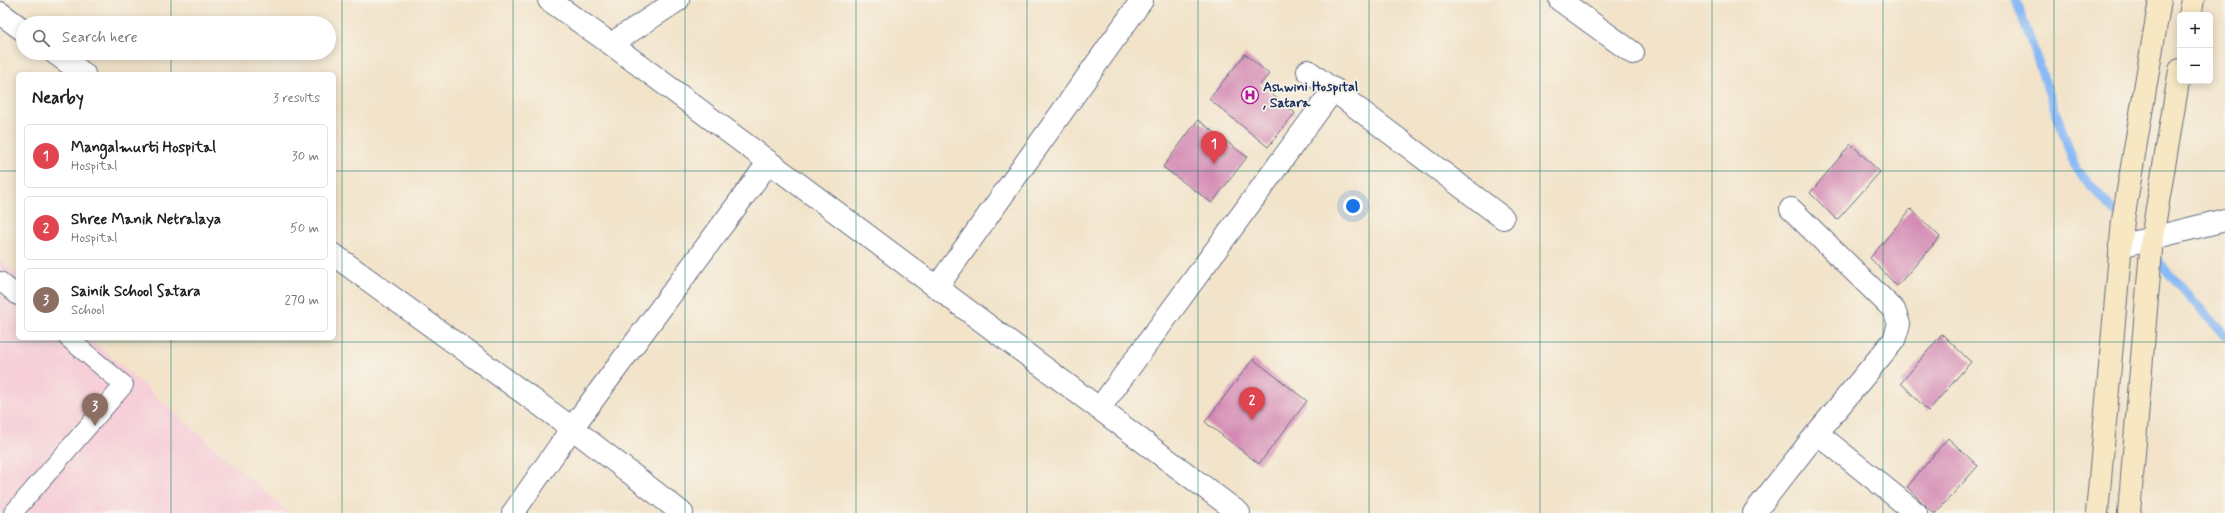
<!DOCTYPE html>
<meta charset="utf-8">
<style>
body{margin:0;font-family:Mynerve,sans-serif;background:#f2f2f2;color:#202124}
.controls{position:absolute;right:12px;top:12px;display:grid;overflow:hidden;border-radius:6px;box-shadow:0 2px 10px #0003}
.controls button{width:36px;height:36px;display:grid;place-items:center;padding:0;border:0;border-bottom:1px solid #e0e0e0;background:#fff;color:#202124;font:20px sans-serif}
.you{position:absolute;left:1353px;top:206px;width:14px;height:14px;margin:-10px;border:3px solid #fff;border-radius:50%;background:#1a73e8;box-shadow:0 0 0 6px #1a73e833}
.badge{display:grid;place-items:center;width:26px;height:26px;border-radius:50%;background:#db2777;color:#fff;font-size:13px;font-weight:700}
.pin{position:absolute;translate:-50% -33px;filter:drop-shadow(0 1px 2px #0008)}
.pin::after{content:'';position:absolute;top:21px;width:14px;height:12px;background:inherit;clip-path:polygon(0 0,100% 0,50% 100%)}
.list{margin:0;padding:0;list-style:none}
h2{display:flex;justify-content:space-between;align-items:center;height:52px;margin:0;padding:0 16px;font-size:17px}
h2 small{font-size:13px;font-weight:400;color:#757577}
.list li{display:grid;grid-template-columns:26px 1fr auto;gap:12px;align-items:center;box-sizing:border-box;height:64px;margin:0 8px 8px;padding:0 8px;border:1px solid #e0e0e0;border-radius:6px}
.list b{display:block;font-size:15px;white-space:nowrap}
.list p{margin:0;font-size:13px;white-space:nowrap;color:#757577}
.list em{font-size:13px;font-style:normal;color:#757577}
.icon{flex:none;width:22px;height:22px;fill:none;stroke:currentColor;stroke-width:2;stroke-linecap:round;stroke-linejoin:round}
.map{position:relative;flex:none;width:2225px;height:513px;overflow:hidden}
.search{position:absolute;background:#fff;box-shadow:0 2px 10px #0003;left:16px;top:16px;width:320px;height:44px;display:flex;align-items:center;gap:10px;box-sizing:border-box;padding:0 14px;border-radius:22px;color:#757577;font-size:15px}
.panel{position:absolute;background:#fff;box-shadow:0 2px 10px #0003;left:16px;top:72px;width:320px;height:268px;border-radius:6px}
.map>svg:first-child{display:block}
.built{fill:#f6cfd8}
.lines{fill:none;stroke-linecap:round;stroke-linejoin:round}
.stream{stroke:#8abaf5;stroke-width:9}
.building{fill:#d48ab4}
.lane-casing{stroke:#666e83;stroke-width:20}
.street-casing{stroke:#666e83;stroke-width:24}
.secondary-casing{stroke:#666e83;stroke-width:24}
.lane{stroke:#fff;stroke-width:18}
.street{stroke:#fff;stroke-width:22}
.secondary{stroke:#f7e8c3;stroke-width:22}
.grid{fill:none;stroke:#0f766e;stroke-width:1;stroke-opacity:0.55}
.labels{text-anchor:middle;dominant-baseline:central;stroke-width:3.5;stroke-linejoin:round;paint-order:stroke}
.poi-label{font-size:14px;font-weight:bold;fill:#1b2f5e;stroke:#f7f3e8;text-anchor:start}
</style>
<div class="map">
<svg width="2225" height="513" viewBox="0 0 2225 513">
<rect width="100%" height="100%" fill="#f7f3e8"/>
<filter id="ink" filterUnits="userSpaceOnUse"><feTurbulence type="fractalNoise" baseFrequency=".025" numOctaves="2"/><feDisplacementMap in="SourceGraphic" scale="8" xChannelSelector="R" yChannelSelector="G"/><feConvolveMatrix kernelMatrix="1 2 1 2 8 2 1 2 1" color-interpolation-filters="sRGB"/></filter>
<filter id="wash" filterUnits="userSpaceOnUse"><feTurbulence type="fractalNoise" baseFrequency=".012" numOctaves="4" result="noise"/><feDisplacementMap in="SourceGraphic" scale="16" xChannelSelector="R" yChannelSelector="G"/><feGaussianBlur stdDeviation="0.9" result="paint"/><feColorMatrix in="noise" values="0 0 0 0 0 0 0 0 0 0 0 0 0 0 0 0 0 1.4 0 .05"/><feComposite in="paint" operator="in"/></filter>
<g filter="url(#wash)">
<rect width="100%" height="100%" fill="#f2e3c9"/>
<path class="built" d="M0,259L18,275V338H90L289,513H0Z"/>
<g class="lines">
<path class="stream" d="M2016,0L2076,169L2121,219
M2153,256L2225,336"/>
</g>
<g id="blocks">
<path class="building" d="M1245,54L1269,74L1260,85L1295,113L1268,147L1209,99Z
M1198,120L1247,157L1212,203L1163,167Z
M1851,144L1880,172L1837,220L1810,193Z
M1911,209L1940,237L1897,286L1870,258Z
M1942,334L1971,362L1928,411L1901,383Z
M1253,359L1307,401L1259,464L1205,422Z
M1948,438L1978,466L1936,513H1933L1907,487Z"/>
</g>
</g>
<g filter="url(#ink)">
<use href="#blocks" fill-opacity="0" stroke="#666e83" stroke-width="1"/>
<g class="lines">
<g class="lane-casing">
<path id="lane" d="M0,281L18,296
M13,513L124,385L68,338"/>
</g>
<g class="street-casing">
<path id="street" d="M549,0L611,44L1239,513
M1560,0L1633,53
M0,13L23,30
M611,44L678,0
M55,53L84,74
M1308,71L1503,218
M2120,246L2225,220
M334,255L572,428L682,513
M937,287L1142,0
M1099,409L1334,89
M1817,433L1916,513
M513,513L572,428L769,162
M1754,513L1817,433L1894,340L1899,324L1894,310L1791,209"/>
</g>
<g class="secondary-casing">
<path id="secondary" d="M2190,15L2193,0
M2097,513L2123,220L2160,0
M2129,513L2152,238L2180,70"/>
</g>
<use href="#lane" class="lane"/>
<use href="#street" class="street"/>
<use href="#secondary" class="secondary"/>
</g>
</g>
<path class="grid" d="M171,0V23M342,0V513M513,0V513M685,0V513M856,0V513M1027,0V513M1198,0V513M1369,0V513M1540,0V513M1712,0V513M1883,0V513M2054,0V513M171,53V74M0,171H18M334,171H2225M171,338V513M0,342H2225"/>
<defs>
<g id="hospital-ring" transform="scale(0.9)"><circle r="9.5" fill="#f7f3e8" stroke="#b5179e" stroke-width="1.5"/><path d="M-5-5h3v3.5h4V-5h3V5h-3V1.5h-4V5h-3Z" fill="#b5179e"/></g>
</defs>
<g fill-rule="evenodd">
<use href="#hospital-ring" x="1250" y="95"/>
</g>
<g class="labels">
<g class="poi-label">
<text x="1263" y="87">Ashwini Hospital<tspan x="1263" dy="16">, Satara</tspan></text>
</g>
</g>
</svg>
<div class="controls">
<button>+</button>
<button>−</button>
</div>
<div class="you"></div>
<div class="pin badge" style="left:1214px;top:164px;background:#e0444e">1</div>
<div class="pin badge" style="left:1252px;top:420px;background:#e0444e">2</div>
<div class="pin badge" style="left:95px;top:426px;background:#8d6e63">3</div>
<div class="search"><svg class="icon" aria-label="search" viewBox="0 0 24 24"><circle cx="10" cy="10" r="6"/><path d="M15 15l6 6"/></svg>Search here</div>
<section class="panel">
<h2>Nearby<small>3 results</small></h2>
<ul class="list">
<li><span class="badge" style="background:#e0444e">1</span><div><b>Mangalmurti Hospital</b><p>Hospital</p></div><em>30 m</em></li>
<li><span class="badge" style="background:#e0444e">2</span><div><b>Shree Manik Netralaya</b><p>Hospital</p></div><em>50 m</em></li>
<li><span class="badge" style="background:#8d6e63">3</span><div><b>Sainik School Satara</b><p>School</p></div><em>270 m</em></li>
</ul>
</section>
</div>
